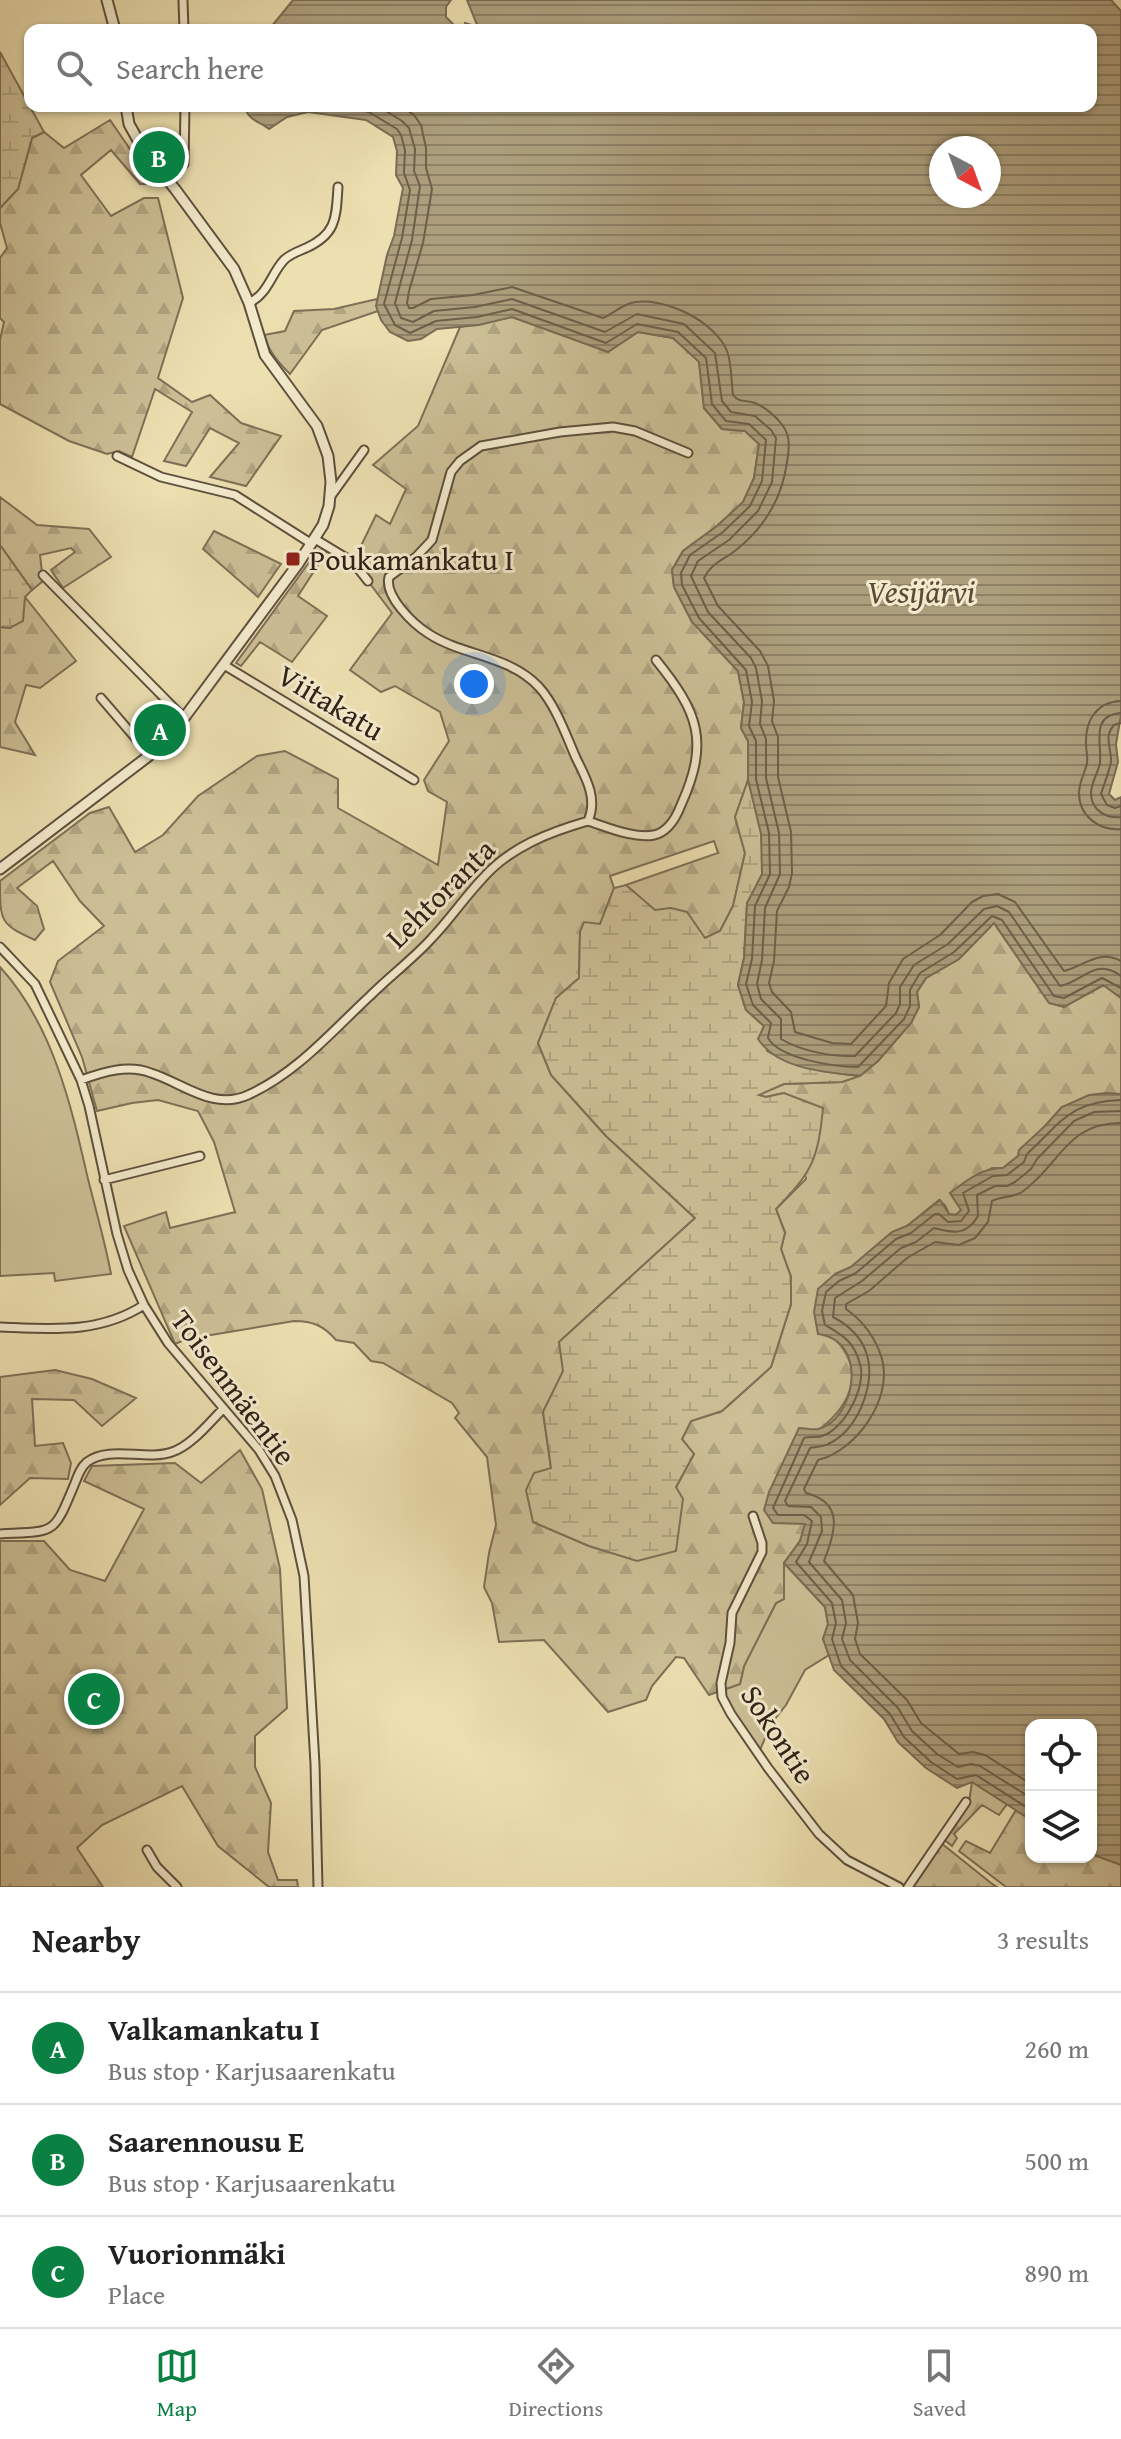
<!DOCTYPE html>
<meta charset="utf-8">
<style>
body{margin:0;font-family:"Gentium Book Plus",serif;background:#f6f6f6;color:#222}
.controls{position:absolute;right:24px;bottom:24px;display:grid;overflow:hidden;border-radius:16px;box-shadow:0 2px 6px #0004}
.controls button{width:72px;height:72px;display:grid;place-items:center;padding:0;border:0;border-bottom:2px solid #e0e0e0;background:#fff;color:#222;font:40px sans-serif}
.compass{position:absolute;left:929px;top:136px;width:72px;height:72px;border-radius:50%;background:#fff;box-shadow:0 2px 6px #0004;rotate:139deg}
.you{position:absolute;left:474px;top:684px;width:28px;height:28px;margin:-20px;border:6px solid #fff;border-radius:50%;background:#1a73e8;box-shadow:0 0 0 12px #1a73e833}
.badge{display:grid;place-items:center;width:52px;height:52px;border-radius:50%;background:#0b8043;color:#fff;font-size:26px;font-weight:700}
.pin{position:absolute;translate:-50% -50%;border:4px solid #fff;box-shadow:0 2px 8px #0006}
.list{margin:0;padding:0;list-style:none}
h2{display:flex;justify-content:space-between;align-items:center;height:104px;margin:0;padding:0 32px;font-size:34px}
h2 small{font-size:26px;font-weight:400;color:#767676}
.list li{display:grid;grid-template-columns:52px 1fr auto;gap:24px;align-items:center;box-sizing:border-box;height:112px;padding:0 32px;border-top:2px solid #e0e0e0}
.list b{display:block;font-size:30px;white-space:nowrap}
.list p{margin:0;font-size:26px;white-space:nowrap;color:#767676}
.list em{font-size:26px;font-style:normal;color:#767676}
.icon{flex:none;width:44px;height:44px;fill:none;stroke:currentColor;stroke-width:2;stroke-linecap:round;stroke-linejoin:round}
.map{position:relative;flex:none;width:1121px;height:1887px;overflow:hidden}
.search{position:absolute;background:#fff;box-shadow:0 2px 6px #0004;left:24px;right:24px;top:24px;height:88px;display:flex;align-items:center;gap:20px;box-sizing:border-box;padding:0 28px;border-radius:16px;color:#767676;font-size:30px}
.sheet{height:440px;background:#fff}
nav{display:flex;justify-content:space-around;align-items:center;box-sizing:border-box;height:112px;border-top:2px solid #e0e0e0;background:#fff;font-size:22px;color:#767676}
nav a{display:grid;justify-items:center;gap:4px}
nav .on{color:#0b8043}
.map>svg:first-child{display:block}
.grass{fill:#ccbf96;stroke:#7e7056;stroke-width:2}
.forest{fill:url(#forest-firs);stroke:#7e7056;stroke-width:2}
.wetland{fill:url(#wetland-marsh);stroke:#7e7056;stroke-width:2}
.water{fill:url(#water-rules);stroke:#7a6c54;stroke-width:2;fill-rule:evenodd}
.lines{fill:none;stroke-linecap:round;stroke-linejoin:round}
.shore{stroke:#6e5f4a;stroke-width:2}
.minor-casing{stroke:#5e503d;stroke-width:11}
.tertiary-casing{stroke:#5e503d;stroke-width:13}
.minor{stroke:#f3eacc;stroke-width:7}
.tertiary{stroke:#f3eacc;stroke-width:9}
.poi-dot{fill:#8f2418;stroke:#f3eacc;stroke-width:3}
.labels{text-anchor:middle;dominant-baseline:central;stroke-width:6;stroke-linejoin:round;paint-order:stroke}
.poi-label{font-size:30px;fill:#2f2017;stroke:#f3eacc;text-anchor:start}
.street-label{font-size:30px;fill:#2f2017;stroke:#f3eacc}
.water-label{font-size:32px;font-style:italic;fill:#5b4c3a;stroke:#f3eacc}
</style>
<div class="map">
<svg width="1121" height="1887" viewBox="0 0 1121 1887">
<defs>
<pattern id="forest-firs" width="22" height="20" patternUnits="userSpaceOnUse" patternTransform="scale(2)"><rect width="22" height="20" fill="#ccbf96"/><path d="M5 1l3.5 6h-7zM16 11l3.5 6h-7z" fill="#b0a481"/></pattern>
<pattern id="wetland-marsh" width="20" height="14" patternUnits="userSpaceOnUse" patternTransform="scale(2)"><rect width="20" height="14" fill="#ccbf96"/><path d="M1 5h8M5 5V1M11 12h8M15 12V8" fill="none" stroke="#b0a481"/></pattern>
<pattern id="water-rules" width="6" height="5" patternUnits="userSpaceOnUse" patternTransform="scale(2)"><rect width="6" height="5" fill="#ac9e7c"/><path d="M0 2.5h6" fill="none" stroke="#8c8065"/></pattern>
</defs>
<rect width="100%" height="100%" fill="#ecdfb0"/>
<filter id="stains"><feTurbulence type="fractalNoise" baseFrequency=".0025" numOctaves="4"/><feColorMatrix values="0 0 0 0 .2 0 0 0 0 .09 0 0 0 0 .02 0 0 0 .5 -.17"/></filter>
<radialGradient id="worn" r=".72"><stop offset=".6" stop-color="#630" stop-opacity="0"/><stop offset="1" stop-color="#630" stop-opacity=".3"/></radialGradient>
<path class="grass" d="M0,967C53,1025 71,1105 88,1179C96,1211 105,1242 111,1274L55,1281L54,1273L0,1276Z
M784,1563L825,1607L828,1624L823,1639L829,1655L805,1670L786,1705L771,1724L760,1750L731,1712L723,1690L740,1684L744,1666L776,1603L784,1599Z"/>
<path class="forest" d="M110,120L154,184H140L111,150L81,175L111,216L144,198H158L183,298L158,378L192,402L210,395L241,423L281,436L246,486L210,477L239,443L210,428L186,466L164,461L192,412L155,389L132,457L119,451L107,454L69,441L0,404V340L4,322L0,318V258L7,248L0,223V208L18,189L32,138L44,132L64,148Z
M377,299L378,311L322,330L290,374C278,362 269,352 264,335L285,331L294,311L334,309Z
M512,317L608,352L638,332L673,338L699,361L704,408L722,429L745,431L759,444L754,478L743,502L717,526L683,551L672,570L674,587L692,622L738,671L744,702L741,728L748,741V780L735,817L745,853L733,906L720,931L705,938L671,908L655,911L626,885L718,853L714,841L610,876L614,888L600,924L580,932L579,978L556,998L538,1043L551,1075L606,1136L695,1218L559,1342L564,1371L543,1412L551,1468L533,1522L589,1546L637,1560L694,1454L682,1439L691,1421L722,1411L771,1367L791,1304V1277L781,1249L785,1232L776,1209L806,1179L784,1093L766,1097L757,1095L784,1084L842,1082L862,1074L878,1061L911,1023L919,1007L917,992L926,978L959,959L994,923L1049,1003L1064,1007L1104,985L1121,998V1094L1062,1107L1018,1156L1003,1168H992L950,1193L962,1210L955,1215L949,1214L945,1205L939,1200L907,1226L892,1232L851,1267L835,1274L832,1336C866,1368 853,1403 820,1429L806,1523L800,1541L784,1563V1599L776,1603L744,1666L740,1684L709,1695L684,1658L676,1657L652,1686L646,1700L608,1712L544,1640L499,1642L492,1603L484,1587L489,1553L496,1525L487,1457L455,1418L459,1413L452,1403L383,1363L371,1361L354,1343L336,1340C324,1326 313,1321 294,1321L187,1339L175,1344L124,1226L166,1212L170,1228L235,1212L214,1142L198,1111L158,1100L132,1103L97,1111L82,1057L50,982L58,961L104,926L80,901L53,861L17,888L37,906L44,929L35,940C0,924 0,922 0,881L90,813L109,807L135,852L163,835L198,796L257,756L285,751L338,779V808L438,865L447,802L428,791L424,780L449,741L440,712L395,686L381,692L350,670L392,613L368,581L357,554L376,515L390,524L406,489L373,465L418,426L460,327Z
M0,497L37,525L89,529L111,557L63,588L51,570L75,552L71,548L40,555L43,581L32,590L0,545Z
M214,531L281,564L258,597L203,549Z
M318,550L327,551L298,596L327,616L292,662L260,642L241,666L236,663Z
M25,597L76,661L40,688L26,685L15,722L35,755L0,747V627L10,628Z
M55,1370L92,1379L136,1398L102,1426L74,1400L32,1399L35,1446L63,1443L71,1463L68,1479L30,1478L0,1505V1377Z
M240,1450L262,1489L280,1569L287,1708L255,1736V1767L271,1803L268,1852L278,1880H297L298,1887H269L218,1846L182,1786L102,1825L77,1848L103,1887H0V1541H44L70,1570L105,1581L144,1509L84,1481L92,1466L175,1463L201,1483Z
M972,1782L1007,1804L999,1815L982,1805L954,1834L957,1838L952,1846L942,1838L969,1802Z
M1016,1810L1031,1820V1857H1091V1854H1095L1121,1865V1887H1006L959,1851L966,1841L990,1853Z
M941,1843L991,1883L997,1887H912Z"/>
<path class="wetland" d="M0,52L44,132L32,138L18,189L0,208Z
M0,545L32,590L25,597L23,621L10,628L0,627Z
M748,780L774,874L747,904L744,958L738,985L746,1010L765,1027L767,1051C795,1068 828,1073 860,1076L842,1082L784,1084L759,1095L766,1097L784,1093L823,1108C818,1160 812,1172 776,1209L785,1233L781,1249L791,1277V1304L771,1367L722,1411L691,1421L682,1439L694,1454L676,1487L683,1499L676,1551L637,1561L589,1546L533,1522L526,1490L534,1473L551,1468L543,1412L563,1371L559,1342L695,1218L606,1136L551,1075L538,1043L556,998L579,978L580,932L584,922L600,924L614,888L626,885L655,910L671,908L687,912L705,938L720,931L733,906L745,853L735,817Z"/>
<path class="water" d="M293,0H451L446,7V17L459,30H272L271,27Z
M467,0H1111L1121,11V715L1116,744L1118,762L1109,794L1115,800L1121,797V998L1103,985L1064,1007L1049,1003L994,923L959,959L926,978L917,992L919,1007L911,1023L878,1061L860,1076C826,1072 779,1070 758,1039L764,1026L746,1010L738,985L744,958L747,903L762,874L761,834L748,780V741L741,728L744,702L738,671L692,622L674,587L672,570L683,551L717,526L743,502L754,478L759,444L745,431L722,429L704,408L699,362L673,338L638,332L608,352L512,317L479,325L437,329L421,339L408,341L390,332L381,320L376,306L387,255L394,236L403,188L396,175L397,151L393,137L366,120L308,112L287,117L269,129C260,122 246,119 245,106H1091V30H463L465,23L478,27ZM989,148V196H941V148Z
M1106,1093L1121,1094V1865L1091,1854V1725H1031V1820L972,1782L957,1788L926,1768L898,1742L884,1719L834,1670L823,1639L828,1624L825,1607L784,1563L800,1541L805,1524L773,1523L764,1510L769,1492L799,1428C805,1428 813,1430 818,1429C855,1420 870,1341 818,1334L814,1312L818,1289L835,1274L851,1267L892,1232L907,1226L940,1200L949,1214L956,1215L961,1210L950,1193C966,1181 983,1167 1003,1168L1018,1156L1019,1150L1046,1125L1062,1107L1089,1095Z"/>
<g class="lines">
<path class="shore" d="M330,106L369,112L397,129L401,135L405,150L404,173L410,190L402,238L384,304L395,325L410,333L436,321L477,317L512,309L606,343L637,324L678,332L706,358L712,404L726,421L749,424L766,440L762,481L750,506L723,532L690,555L681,573L682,585L699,618L746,670L752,702L749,726L756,741V779L769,833L770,874L755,906L752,959L746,984L753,1005L771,1023L768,1038C780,1059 835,1067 858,1067L904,1019L910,1006V990L920,973L954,952L992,916L1002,920L1054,996L1064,998L1102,978L1121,988
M378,106L402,121L409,128L415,149L414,171L420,186L412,240L395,303L401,318L413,322L434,311L475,307L512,299L605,332L637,314L684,324L715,353L722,401L731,412L755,416L771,430L776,438L772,482L758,511L729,540L698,561L691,576L708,612L751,658L756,668L762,701L760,724L766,739V778L779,833L780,874L765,908L762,960L757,984L761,999L781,1019V1039C801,1051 832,1057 855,1056L896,1013L900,1004V987L914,965L948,944L984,909L997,906L1009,912L1060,986C1084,981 1095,957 1121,976
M401,106L414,115L421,125L426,148V168L432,189L423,243L409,291L407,303L409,308H413L431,299L473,295L512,287L603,318C612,314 621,306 631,303C662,295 715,321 727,351C732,364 731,381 733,395C739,403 746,400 755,403C765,407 777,417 783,426C791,437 789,450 787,462C782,499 765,527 736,550C724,560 711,563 704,578L718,606L760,651L768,666L774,701L772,721L778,737V777L791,832L792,873L789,887L777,911L774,961L769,983L772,992L791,1012L795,1032L832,1043L851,1044L886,1006L889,983L903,959L940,935L972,902L983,896L998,894L1015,902L1064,971C1085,966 1098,949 1121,961
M1121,701C1096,702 1085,721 1086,744C1086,750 1088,756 1087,763C1085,773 1079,782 1079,793C1079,816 1099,831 1121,829
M1121,713C1090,715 1102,743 1100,763C1098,773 1091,783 1091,793C1091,810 1106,819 1121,817
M1121,723L1114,725C1103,737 1112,749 1111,762C1109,772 1104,784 1101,794L1107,805L1115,808L1121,806
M1031,1784L985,1755L973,1752L959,1754L921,1723L907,1700L860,1654L855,1639L858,1623L853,1595L824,1561C835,1532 845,1503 806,1493L804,1489L818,1460C856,1451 893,1399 882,1359C876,1339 863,1321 846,1309V1304L869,1291L907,1258L935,1242L959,1245L975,1238L988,1222L992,1201C1002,1196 1012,1198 1022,1192C1061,1164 1066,1123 1121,1123
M1031,1798L980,1766L971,1764L958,1767L937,1754L912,1731L898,1708L850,1660L842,1639L846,1623L842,1600L809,1562L822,1531L821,1517L811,1507L788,1506L785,1501L810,1448C816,1447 823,1447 828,1444C844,1437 854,1423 861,1408C877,1370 871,1337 833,1317L835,1298L862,1281L901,1248L916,1242L934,1228C952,1233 967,1236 978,1216L977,1195L995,1186H1007L1015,1182L1031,1169L1037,1159L1074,1121L1094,1112L1121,1111
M1031,1810L976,1775L957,1779L931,1762L904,1737L890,1714L841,1666L832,1639L836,1623L832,1603L796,1562L807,1544L812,1521L804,1515H778L773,1508L804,1438C809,1436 816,1438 822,1436C844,1430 867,1386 860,1364C854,1341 842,1335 825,1325L822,1311L826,1292L839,1281L856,1273L896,1239L911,1233L935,1214H939L948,1222L961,1221L969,1211L963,1193L993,1176L1007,1175L1024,1162L1027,1154C1063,1121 1069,1102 1121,1100"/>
<g class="minor-casing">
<path id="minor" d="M183,1L184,30
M169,182L184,164L185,106
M249,303C268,294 271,274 284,260C290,254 299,251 306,248C337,234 336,217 338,187
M117,456L161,477L235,495L312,544
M331,496L364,450
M315,539L353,562L368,581
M43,575L184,718
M224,665L414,780
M101,698L150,755
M588,821C607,827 634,839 654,835C668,832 676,818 681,805C710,741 698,712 656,660
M0,947L35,984L81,1080L89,1106L117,1234L128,1270L144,1305L168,1343L259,1450L275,1476L292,1520L304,1576L315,1764L318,1887
M81,1080C103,1072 128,1064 151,1073C183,1083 213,1111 248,1095C297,1073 332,1031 370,996C390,976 413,959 432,938C450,919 465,897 483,878C510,847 550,832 588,821C598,799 586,778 576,758C566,735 556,706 539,687C509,655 463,656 429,634C413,624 384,596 389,577L416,557L432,540L451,472L460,461L481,446L560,432L613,427L635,431L688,453
M104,1180L200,1156
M0,1327C52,1329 99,1334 144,1305
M753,1516L762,1543V1552L732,1613L730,1643L721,1683L722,1697L731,1714L768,1768L819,1834L847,1860L899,1887
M0,1534C56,1531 53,1536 75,1483C78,1475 81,1467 87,1462C109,1445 146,1461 172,1452C191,1446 209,1423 223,1409
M147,1850L157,1867L177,1887
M908,1887L966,1802"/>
</g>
<g class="tertiary-casing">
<path id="tertiary" d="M107,0L115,30
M0,869L150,755L184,718L298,564L323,525L329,506L331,482L328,456L317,426L265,355L249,303L234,269L175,189L144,151L129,124L126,106"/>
</g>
<use href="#minor" class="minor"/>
<use href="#tertiary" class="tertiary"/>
</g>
<rect class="poi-dot" x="285" y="551" width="16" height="16" rx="4"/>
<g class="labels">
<g class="poi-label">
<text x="309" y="559">Poukamankatu I</text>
</g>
<g class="street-label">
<text transform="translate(331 702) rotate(31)">Viitakatu</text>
<text transform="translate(440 893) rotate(-45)">Lehtoranta</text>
<text transform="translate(234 1387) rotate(53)">Toisenmäentie</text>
<text transform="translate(779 1734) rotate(57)">Sokontie</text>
</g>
<g class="water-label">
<text x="921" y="591">Vesijärvi</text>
</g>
</g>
<rect width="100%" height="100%" filter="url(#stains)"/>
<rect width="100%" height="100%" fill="url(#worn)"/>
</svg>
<div class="controls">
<button><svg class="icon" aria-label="locate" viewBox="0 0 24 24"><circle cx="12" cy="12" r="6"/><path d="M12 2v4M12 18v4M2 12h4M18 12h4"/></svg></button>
<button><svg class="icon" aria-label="layers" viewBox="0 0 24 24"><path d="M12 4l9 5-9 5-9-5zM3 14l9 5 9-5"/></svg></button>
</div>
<svg class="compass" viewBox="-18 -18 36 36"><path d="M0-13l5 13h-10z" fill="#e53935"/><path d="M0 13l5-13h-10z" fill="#767676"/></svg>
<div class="you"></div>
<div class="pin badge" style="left:160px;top:730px">A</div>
<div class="pin badge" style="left:159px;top:157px">B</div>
<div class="pin badge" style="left:94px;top:1699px">C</div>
<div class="search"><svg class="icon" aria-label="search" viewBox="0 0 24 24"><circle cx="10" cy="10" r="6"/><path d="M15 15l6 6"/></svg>Search here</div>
</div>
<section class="sheet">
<h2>Nearby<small>3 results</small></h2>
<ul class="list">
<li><span class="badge">A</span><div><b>Valkamankatu I</b><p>Bus stop · Karjusaarenkatu</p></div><em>260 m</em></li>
<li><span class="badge">B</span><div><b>Saarennousu E</b><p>Bus stop · Karjusaarenkatu</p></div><em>500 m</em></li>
<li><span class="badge">C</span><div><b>Vuorionmäki</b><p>Place</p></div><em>890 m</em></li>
</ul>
</section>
<nav>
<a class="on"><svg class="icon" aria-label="map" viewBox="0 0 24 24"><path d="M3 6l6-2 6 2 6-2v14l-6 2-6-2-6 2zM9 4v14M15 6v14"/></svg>Map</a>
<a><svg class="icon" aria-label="directions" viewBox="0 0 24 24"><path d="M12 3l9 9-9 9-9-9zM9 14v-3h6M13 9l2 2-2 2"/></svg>Directions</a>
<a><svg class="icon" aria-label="saved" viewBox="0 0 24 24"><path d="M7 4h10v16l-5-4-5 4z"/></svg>Saved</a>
</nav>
